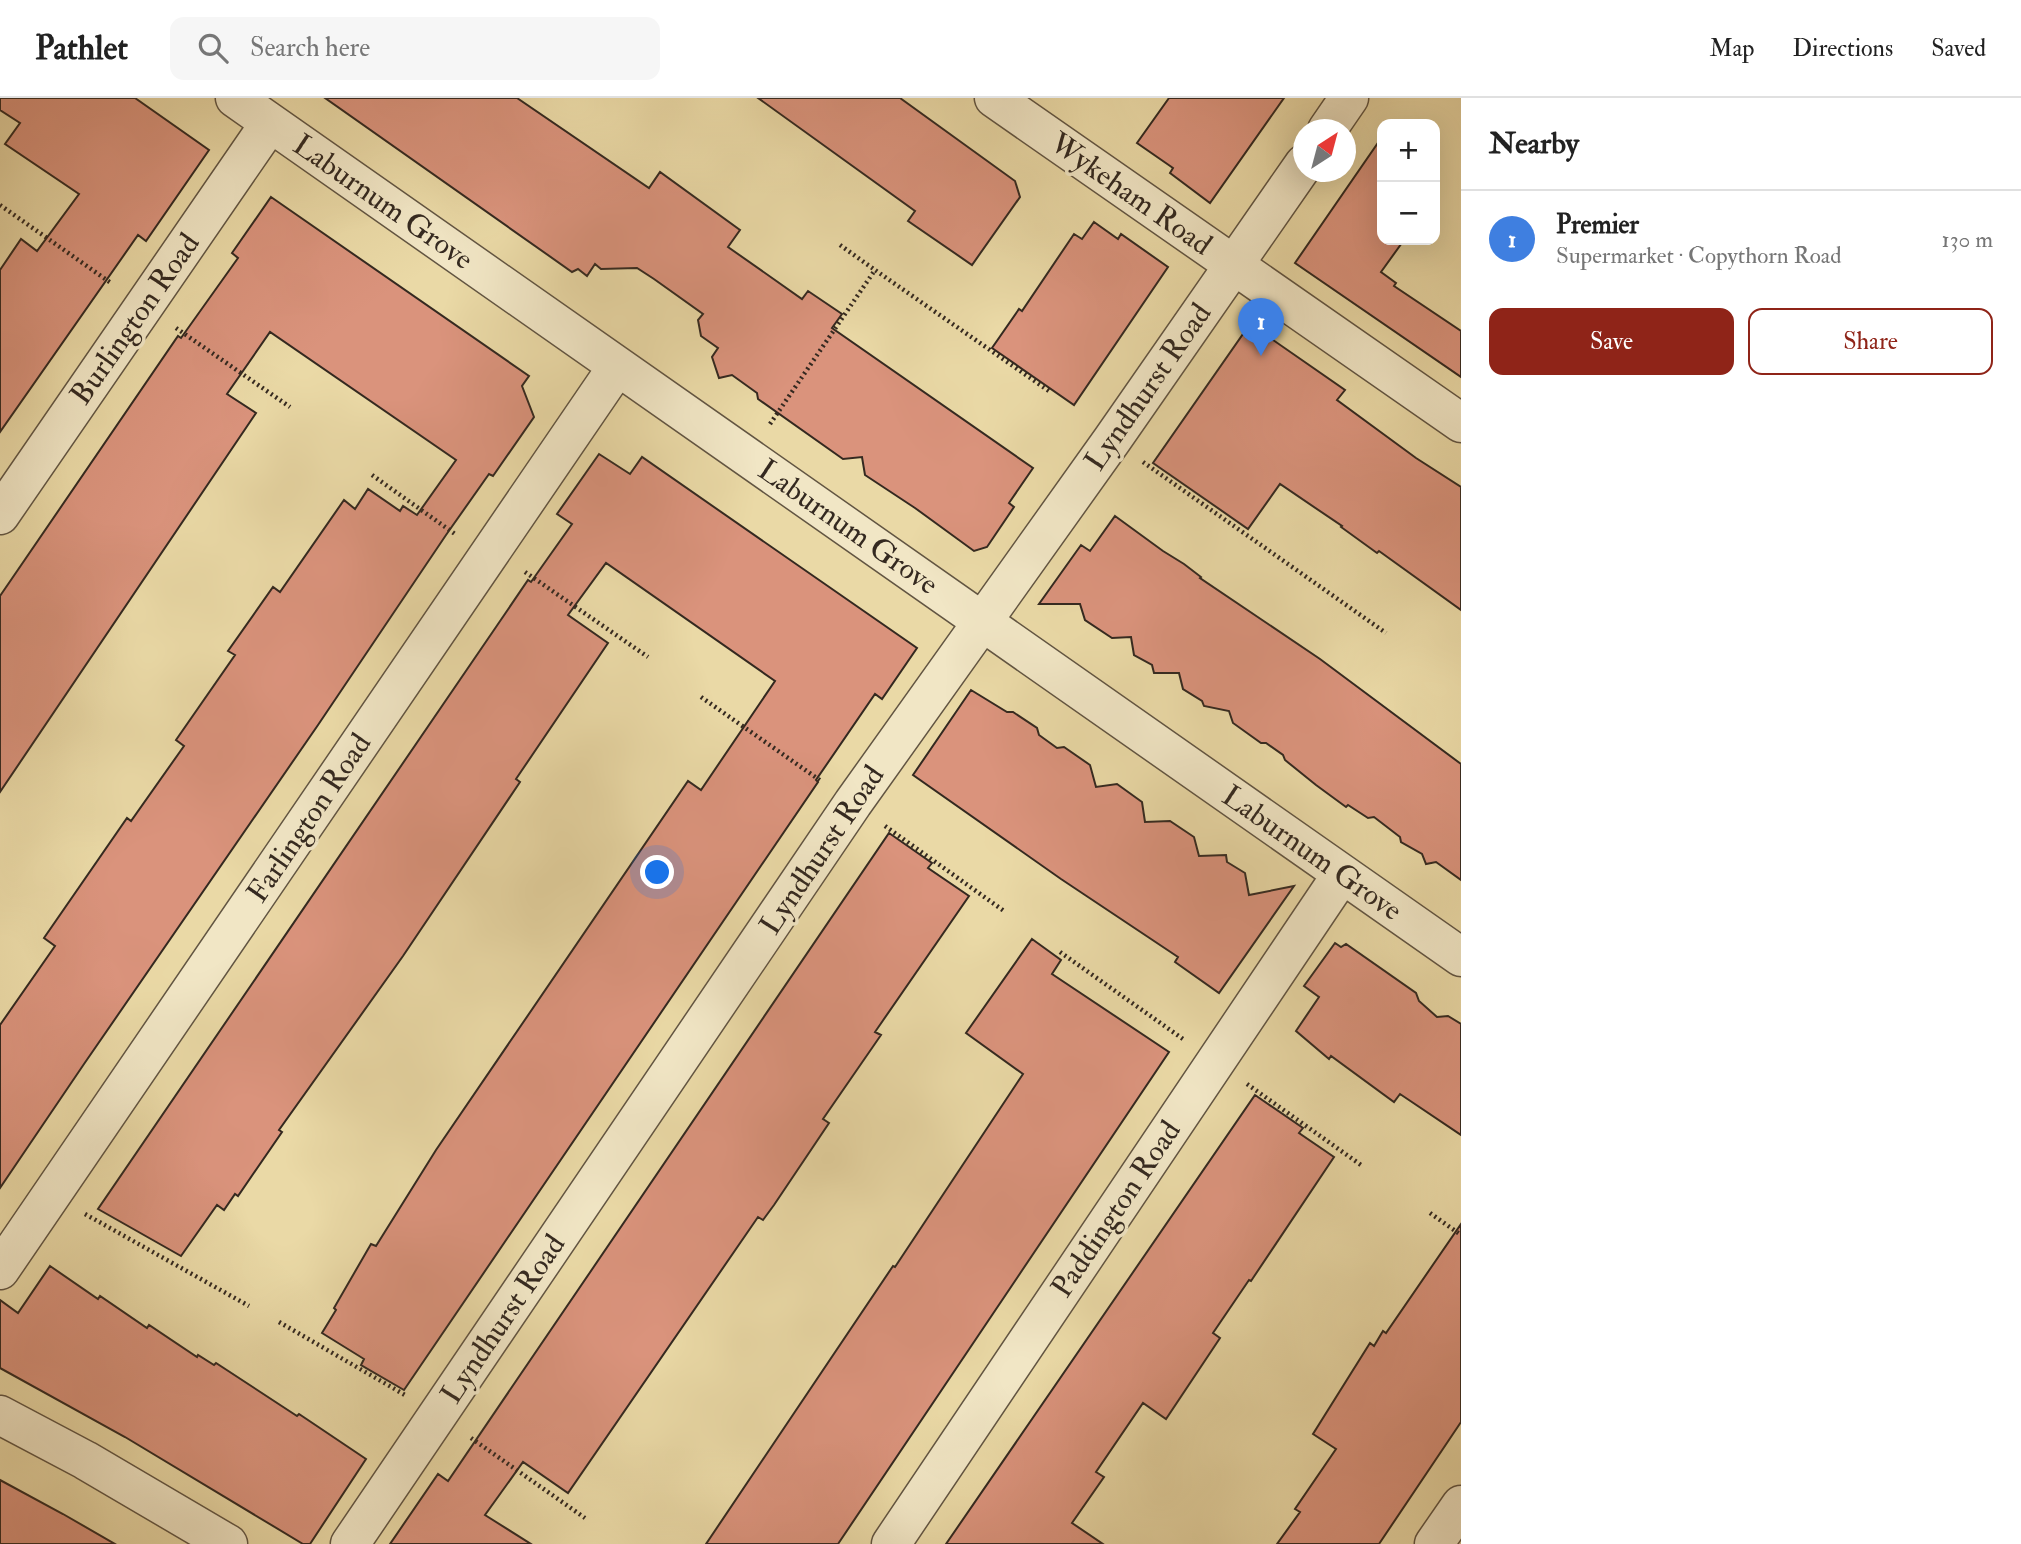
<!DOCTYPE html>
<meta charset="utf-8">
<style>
body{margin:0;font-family:"IM FELL Double Pica",serif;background:#f6f6f6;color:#222}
.controls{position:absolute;right:21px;top:21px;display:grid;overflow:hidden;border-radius:14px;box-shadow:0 7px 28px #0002}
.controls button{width:63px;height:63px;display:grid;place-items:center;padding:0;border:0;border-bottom:2px solid #e0e0e0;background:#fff;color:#222;font:35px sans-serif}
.compass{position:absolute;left:1293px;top:21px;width:63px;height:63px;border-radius:50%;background:#fff;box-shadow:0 7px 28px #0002;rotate:36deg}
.you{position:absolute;left:658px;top:775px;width:24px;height:24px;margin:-18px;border:5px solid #fff;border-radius:50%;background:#1a73e8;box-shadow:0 0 0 10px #1a73e833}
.badge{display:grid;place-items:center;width:46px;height:46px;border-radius:50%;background:#8f2418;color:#fff;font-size:23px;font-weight:700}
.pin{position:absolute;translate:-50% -58px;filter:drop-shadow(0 2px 4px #0008)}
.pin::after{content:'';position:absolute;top:37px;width:24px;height:21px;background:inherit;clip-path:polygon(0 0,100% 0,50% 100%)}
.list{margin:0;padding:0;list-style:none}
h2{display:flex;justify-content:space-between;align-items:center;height:91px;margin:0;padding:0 28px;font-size:30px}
h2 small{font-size:23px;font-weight:400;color:#767676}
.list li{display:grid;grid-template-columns:46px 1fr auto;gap:21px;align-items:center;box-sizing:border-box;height:98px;padding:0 28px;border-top:2px solid #e0e0e0}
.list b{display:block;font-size:26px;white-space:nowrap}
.list p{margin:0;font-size:23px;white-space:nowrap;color:#767676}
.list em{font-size:23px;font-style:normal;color:#767676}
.actions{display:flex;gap:14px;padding:21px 28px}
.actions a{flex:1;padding:16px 0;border:2px solid #8f2418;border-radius:14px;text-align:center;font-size:24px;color:#8f2418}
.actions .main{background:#8f2418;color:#fff}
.icon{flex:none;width:38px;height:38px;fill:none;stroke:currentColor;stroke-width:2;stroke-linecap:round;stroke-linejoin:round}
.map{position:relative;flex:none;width:1461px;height:1446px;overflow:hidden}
header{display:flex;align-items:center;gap:42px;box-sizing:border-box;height:98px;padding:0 35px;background:#fff;border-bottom:2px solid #e0e0e0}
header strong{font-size:33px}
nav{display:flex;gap:38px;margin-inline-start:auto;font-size:24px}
.search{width:490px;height:63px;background:#f6f6f6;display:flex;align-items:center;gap:18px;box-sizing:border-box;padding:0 24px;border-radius:14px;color:#767676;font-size:26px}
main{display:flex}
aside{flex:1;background:#fff}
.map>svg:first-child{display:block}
.building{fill:#da937c;stroke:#342920;stroke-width:2}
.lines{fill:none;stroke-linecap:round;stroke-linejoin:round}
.minor-casing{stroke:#625542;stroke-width:41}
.path{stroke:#342920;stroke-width:4.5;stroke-dasharray:2 3.5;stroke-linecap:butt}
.minor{stroke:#f1e6c5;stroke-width:38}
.labels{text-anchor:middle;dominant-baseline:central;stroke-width:7;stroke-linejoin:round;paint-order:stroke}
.street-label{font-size:30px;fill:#342920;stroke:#f1e6c5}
</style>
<header>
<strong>Pathlet</strong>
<div class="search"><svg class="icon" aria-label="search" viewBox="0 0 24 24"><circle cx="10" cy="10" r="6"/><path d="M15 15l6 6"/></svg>Search here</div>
<nav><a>Map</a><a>Directions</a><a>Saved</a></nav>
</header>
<main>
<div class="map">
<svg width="1461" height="1446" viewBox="0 0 1461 1446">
<rect width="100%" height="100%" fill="#ead9a6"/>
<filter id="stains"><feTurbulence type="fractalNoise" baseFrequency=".00286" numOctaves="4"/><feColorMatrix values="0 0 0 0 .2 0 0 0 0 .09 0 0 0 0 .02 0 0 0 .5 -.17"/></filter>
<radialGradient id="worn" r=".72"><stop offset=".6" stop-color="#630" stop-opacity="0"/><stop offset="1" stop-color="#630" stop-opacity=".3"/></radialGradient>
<path class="building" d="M0,0H135L209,52L146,143L138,137L0,334V172L21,141L37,153L79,96L5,46L20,25L0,12Z
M325,0H517L649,90L660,74L740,132L728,149L802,201L808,193L842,216L832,230L1033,370L1009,405L1014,409L987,449L974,453L915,410L865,377L862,359L843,361L758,301L757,295L732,277L719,280L712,259L718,250L701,238L698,222L703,216L654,181L637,170L601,171L595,166L587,178L578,171L572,174Z
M758,0H900L1015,83L1020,99L972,167L908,123L915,113Z
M1169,0H1284L1210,105L1170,75L1173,70L1137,45Z
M1382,39V142H1404L1381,174L1396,185L1394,188L1461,233V279L1295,165Z
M271,99L529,278L522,288L534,319L493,378L489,376L446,437L318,627L84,966L0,1090V927L55,848L44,840L127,720L131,723L184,648L176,642L235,557L228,553L273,489L280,494L344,402L355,411L368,391L400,413L403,408L417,417L456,362L270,234L227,296L256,315L0,694V498L178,238L181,240L238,160L232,155Z
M1094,124L1118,141L1121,136L1168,169L1074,307L992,250L1019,211L1022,213L1074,136L1082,141Z
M1250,226L1345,292L1337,302L1416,360L1461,389V512L1379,453L1377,455L1341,429L1342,428L1280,386L1248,431L1153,365Z
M599,356L630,376L642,359L917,550L882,601L875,596L816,682L818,684L404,1292L361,1267L364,1261L322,1235L336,1212L334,1210L371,1146L376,1148L436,1052L688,683L701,692L775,583L606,465L568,517L608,545L516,681L520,684L403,858L279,1032L282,1034L238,1098L235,1096L224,1112L217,1107L181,1158L98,1111L496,529L528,482L531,484L572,426L557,416Z
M1115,418L1163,453L1184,466L1201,479L1200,480L1320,561L1461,666V782L1436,764L1426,766L1422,756L1401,744L1400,739L1374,719L1368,720L1348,707L1346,709L1316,687L1285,662L1283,657L1266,645H1261L1233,625L1229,613L1204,608L1202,603L1183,591L1179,575H1154L1152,567L1134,557L1131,539L1112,540L1085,522L1080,506H1039L1081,447L1090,453Z
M971,592L1007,614H1013L1037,630L1039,637L1057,650L1064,649L1090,667L1096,689L1117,686L1142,704L1145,724L1170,723L1194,739L1199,758L1226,757L1227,764L1245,775L1249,797L1294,788L1219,895L1175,864L1178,859L1061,781L913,677Z
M889,735L932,765L928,770L969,798L875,934L881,937L823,1021L829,1025L774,1107L763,1122L758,1119L568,1395L523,1364L485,1417L531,1446H390L438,1376L448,1383Z
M1032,841L1061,862L1052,876L1169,954L838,1446H706L893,1168L895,1169L1023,976L966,935Z
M1335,845L1341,849L1346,846L1416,895L1419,903L1437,919L1448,918L1461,926V1037L1400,996L1394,1004L1331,958L1329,961L1296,933L1319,899L1304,888Z
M1255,997L1303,1030L1299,1035L1334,1059L1251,1183L1249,1182L1213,1235L1220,1240L1166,1321L1143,1305L1096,1374L1104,1379L1072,1425L1103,1446H946Z
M1461,1126V1324L1379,1446H1277L1300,1414L1295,1411L1336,1351L1313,1336L1370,1245L1374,1248L1383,1233L1386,1235Z
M50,1168L98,1201L100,1198L147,1230L149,1227L197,1259L198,1257L214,1267L216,1265L297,1318L299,1316L366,1361L310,1446H303L125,1339L0,1270V1202L18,1215Z
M0,1382L63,1416L115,1446H0Z"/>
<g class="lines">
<g class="minor-casing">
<path id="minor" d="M235,0L1461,859
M994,0L1461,325
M1327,32L1349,0
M0,417L270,25
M0,1172L617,269
M0,1317L85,1362L228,1446
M350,1446L853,705L1112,342L1304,66
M891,1446L1342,776
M1434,1446L1461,1407"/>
</g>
<path class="path" d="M0,107L111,185
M840,147L875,172
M176,230L290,309
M770,326L875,172L1049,293
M1143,364L1386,535
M372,377L455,436
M525,474L648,559
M701,599L821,683
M885,728L1004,813
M1060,854L1183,941
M1247,986L1361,1067
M1430,1115L1461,1137
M85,1116L249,1208
M279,1224L405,1297
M471,1340L585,1420"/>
<use href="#minor" class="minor"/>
</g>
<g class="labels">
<g class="street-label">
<text transform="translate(1131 96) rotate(35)">Wykeham Road</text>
<text transform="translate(383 104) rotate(35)">Laburnum Grove</text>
<text transform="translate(135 221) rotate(-55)">Burlington Road</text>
<text transform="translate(1148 289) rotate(-55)">Lyndhurst Road</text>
<text transform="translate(848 429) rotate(35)">Laburnum Grove</text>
<text transform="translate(309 720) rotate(-56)">Farlington Road</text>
<text transform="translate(822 752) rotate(-56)">Lyndhurst Road</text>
<text transform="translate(1312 755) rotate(35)">Laburnum Grove</text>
<text transform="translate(1116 1111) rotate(-56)">Paddington Road</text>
<text transform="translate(503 1221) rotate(-56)">Lyndhurst Road</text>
</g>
</g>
<rect width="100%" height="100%" filter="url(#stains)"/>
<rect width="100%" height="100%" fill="url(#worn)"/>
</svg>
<div class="controls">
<button>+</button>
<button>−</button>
</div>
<svg class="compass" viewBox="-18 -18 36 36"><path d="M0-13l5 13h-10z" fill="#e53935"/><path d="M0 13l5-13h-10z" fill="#767676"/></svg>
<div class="you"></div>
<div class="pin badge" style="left:1261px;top:258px;background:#3f7fe0">1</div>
</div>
<aside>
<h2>Nearby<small></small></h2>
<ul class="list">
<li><span class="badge" style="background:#3f7fe0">1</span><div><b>Premier</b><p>Supermarket · Copythorn Road</p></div><em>130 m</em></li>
</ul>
<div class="actions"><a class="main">Save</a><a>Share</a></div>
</aside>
</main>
